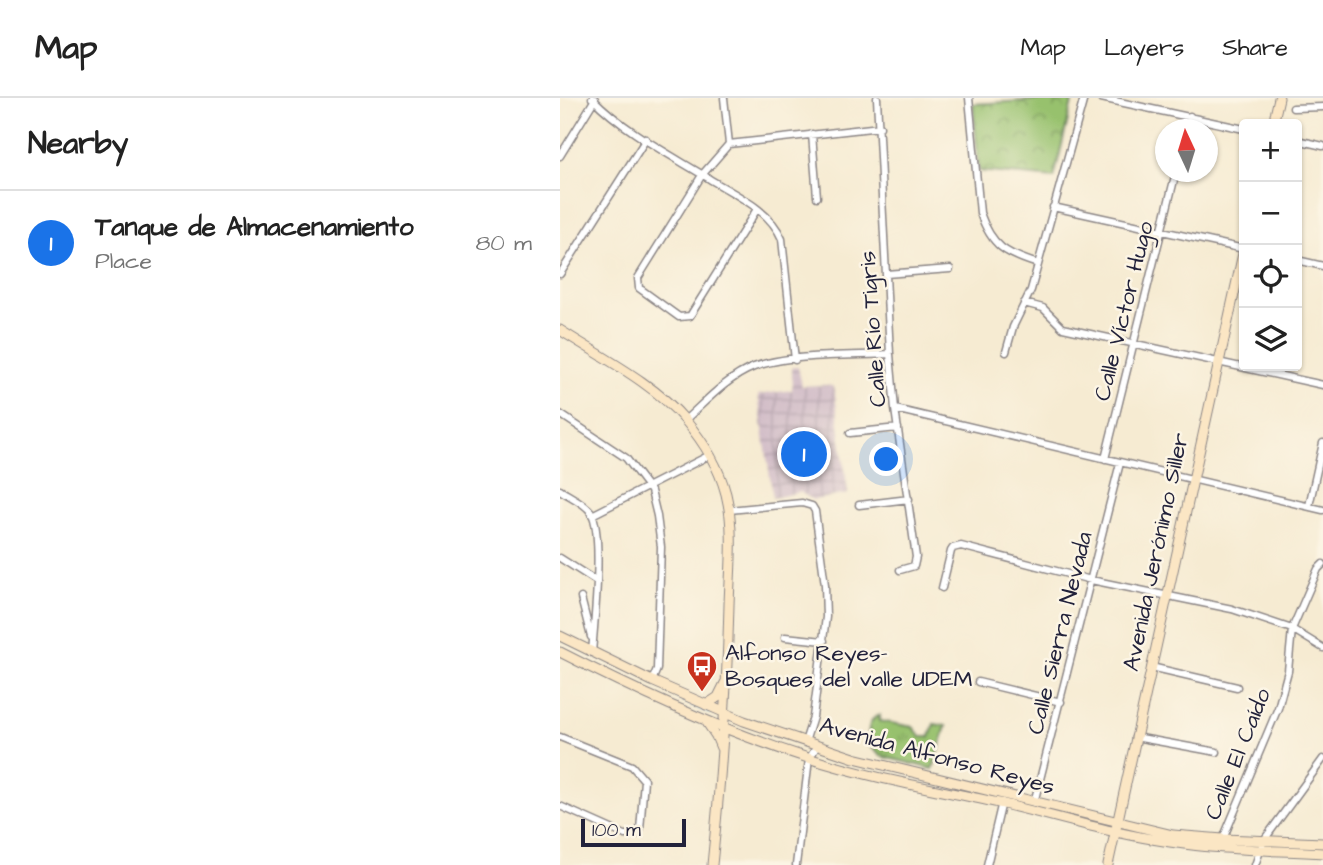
<!DOCTYPE html>
<meta charset="utf-8">
<style>
body{margin:0;font-family:"Architects Daughter",sans-serif;background:#f6f6f6;color:#222}
.controls{position:absolute;right:21px;top:21px;display:grid;overflow:hidden;border-radius:7px;box-shadow:0 2px 5px #0004}
.controls button{width:63px;height:63px;display:grid;place-items:center;padding:0;border:0;border-bottom:2px solid #e0e0e0;background:#fff;color:#222;font:35px sans-serif}
.compass{position:absolute;left:595px;top:21px;width:63px;height:63px;border-radius:50%;background:#fff;box-shadow:0 2px 5px #0004;rotate:356deg}
.scale{position:absolute;left:21px;bottom:18px;width:105px;box-sizing:border-box;padding-left:7px;border:4px solid #22223b;border-top:0;font-size:19px;line-height:24px;white-space:nowrap;color:#22223b;-webkit-text-stroke:5px #fcf5e5;paint-order:stroke}
.you{position:absolute;left:327px;top:362px;width:24px;height:24px;margin:-18px;border:5px solid #fff;border-radius:50%;background:#1a73e8;box-shadow:0 0 0 10px #1a73e833}
.badge{display:grid;place-items:center;width:46px;height:46px;border-radius:50%;background:#1a73e8;color:#fff;font-size:23px;font-weight:700}
.pin{position:absolute;translate:-50% -50%;border:4px solid #fff;box-shadow:0 2px 7px #0006}
.list{margin:0;padding:0;list-style:none}
h2{display:flex;justify-content:space-between;align-items:center;height:91px;margin:0;padding:0 28px;font-size:30px}
h2 small{font-size:23px;font-weight:400;color:#767676}
.list li{display:grid;grid-template-columns:46px 1fr auto;gap:21px;align-items:center;box-sizing:border-box;height:105px;padding:0 28px;border-top:2px solid #e0e0e0}
.list b{display:block;font-size:26px;white-space:nowrap}
.list p{margin:0;font-size:23px;white-space:nowrap;color:#767676}
.list em{font-size:23px;font-style:normal;color:#767676}
.icon{flex:none;width:38px;height:38px;fill:none;stroke:currentColor;stroke-width:2;stroke-linecap:round;stroke-linejoin:round}
.map{position:relative;flex:none;width:763px;height:767px;overflow:hidden}
header{display:flex;align-items:center;gap:42px;box-sizing:border-box;height:98px;padding:0 35px;background:#fff;border-bottom:2px solid #e0e0e0}
header strong{font-size:33px}
nav{display:flex;gap:38px;margin-inline-start:auto;font-size:24px}
main{display:flex}
aside{flex:1;background:#fff}
.map>svg:first-child{display:block}
.industrial{fill:url(#industrial-grid)}
.grass{fill:url(#grass-tufts);stroke:#5c7254;stroke-width:2}
.park{fill:url(#park-crowns);stroke:#5c7254;stroke-width:2}
.lines{fill:none;stroke-linecap:round;stroke-linejoin:round}
.stream{stroke:#64b1de;stroke-width:2}
.street-casing{stroke:#8c8686;stroke-width:9}
.secondary-casing{stroke:#8c8686;stroke-width:11}
.street{stroke:#fff;stroke-width:6}
.secondary{stroke:#fbe6c4;stroke-width:9}
.labels{text-anchor:middle;dominant-baseline:central;stroke-width:5;stroke-linejoin:round;paint-order:stroke}
.street-label{font-size:23px;fill:#22223b;stroke:#fcf5e5}
.poi-label{font-size:23px;fill:#22223b;stroke:#fcf5e5;text-anchor:start}
</style>
<header>
<strong>Map</strong>
<nav><a>Map</a><a>Layers</a><a>Share</a></nav>
</header>
<main>
<aside>
<h2>Nearby<small></small></h2>
<ul class="list">
<li><span class="badge">1</span><div><b>Tanque de Almacenamiento</b><p>Place</p></div><em>80 m</em></li>
</ul>
</aside>
<div class="map">
<svg width="763" height="767" viewBox="0 0 763 767">
<defs>
<pattern id="industrial-grid" width="8" height="8" patternUnits="userSpaceOnUse" patternTransform="scale(1.75)"><rect width="8" height="8" fill="#d2bdc8"/><path d="M0 4h8M4 0v8" fill="none" stroke="#b4a2ad"/></pattern>
<pattern id="grass-tufts" width="24" height="20" patternUnits="userSpaceOnUse" patternTransform="scale(1.75)"><rect width="24" height="20" fill="#97c16d"/><path d="M3 7l-1-3M5 7V3M7 7l1-3M15 17l-1-3M17 17v-4M19 17l1-3" fill="none" stroke="#7b9c5b"/></pattern>
<pattern id="park-crowns" width="20" height="18" patternUnits="userSpaceOnUse" patternTransform="scale(1.75)"><rect width="20" height="18" fill="#97c16d"/><path d="M2 6a3 3 0 1 1 6 0M12 15a3 3 0 1 1 6 0" fill="none" stroke="#7b9c5b"/></pattern>
</defs>
<rect width="100%" height="100%" fill="#fcf5e5"/>
<filter id="ink" filterUnits="userSpaceOnUse"><feTurbulence type="fractalNoise" baseFrequency=".0143" numOctaves="2"/><feDisplacementMap in="SourceGraphic" scale="14" xChannelSelector="R" yChannelSelector="G"/><feConvolveMatrix kernelMatrix="1 2 1 2 8 2 1 2 1" color-interpolation-filters="sRGB"/></filter>
<filter id="wash" filterUnits="userSpaceOnUse"><feTurbulence type="fractalNoise" baseFrequency=".00686" numOctaves="4" result="noise"/><feDisplacementMap in="SourceGraphic" scale="28" xChannelSelector="R" yChannelSelector="G"/><feGaussianBlur stdDeviation="1.57" result="paint"/><feColorMatrix in="noise" values="0 0 0 0 0 0 0 0 0 0 0 0 0 0 0 0 0 1.4 0 .05"/><feComposite in="paint" operator="in"/></filter>
<g filter="url(#wash)">
<rect width="100%" height="100%" fill="#f6ebd2"/>
<path class="industrial" d="M232,269H238L242,288L267,287L274,289L288,396L253,402L240,394L213,400L198,297L232,292Z"/>
<path class="grass" d="M320,617V623L353,629L361,639H370L374,626L386,628L373,671L321,658L309,647C308,634 307,621 320,617Z"/>
<path class="park" d="M513,0L494,80L419,73L413,6Z"/>
<g class="lines">
<path class="stream" d="M117,599L150,615"/>
</g>
</g>
<g filter="url(#ink)">
<g class="lines">
<g class="street-casing">
<path id="street" d="M32,0C64,33 109,56 148,80C173,96 210,111 222,141L235,262
M164,0L169,46
M317,0L330,256L335,311L356,459L354,468L340,472
M409,0L420,115C432,149 446,156 478,166
M541,0L684,31
M733,10L763,9
M626,32L630,18
M252,36L257,99
M737,42L763,48
M169,46L142,77L78,180L79,190L119,219L130,218L197,111
M169,46L320,29
M0,58L35,1
M493,109L684,151
M737,162L763,168
M0,176L86,41
M326,176L390,171
M464,205L483,210L503,230L763,287
M446,254L453,229L471,192L524,0
M335,311L763,412
M0,316L66,360L91,393L97,418L101,449L97,571L92,583
M125,322C146,303 168,279 194,269C228,256 293,258 330,256
M290,335L338,330
M545,361L616,74
M0,392C10,399 24,404 31,414C44,435 34,527 32,555
M299,407L349,401
M749,408L763,345
M169,412L242,405L252,408L255,413L265,487L266,519L253,619L245,644
M32,417L150,357
M0,460L36,483
M382,490L391,453L393,450L401,448L531,482L672,511L732,531L763,550
M21,500L31,539
M225,539L264,543
M591,569L677,589
M418,584L501,604
M0,639L72,668L84,682L80,732L75,737H65L0,708
M575,639L657,654
M474,705L560,365
M663,741L718,610L728,573L732,531L758,471L763,466
M236,767L249,661L257,648
M427,767L442,704
M695,767L704,742L763,661"/>
</g>
<g class="secondary-casing">
<path id="secondary" d="M713,26L719,0
M0,232C40,258 94,285 125,322C143,343 159,369 166,396C175,431 170,471 169,507C167,595 161,679 152,767
M0,538L92,583L184,623L294,660L613,737L663,741L763,745
M0,554C80,595 163,633 248,660C310,680 375,691 439,705C496,718 552,736 610,744C660,752 712,752 763,755
M146,607L158,599L165,585
M146,623L156,638L161,650
M548,767L684,151"/>
</g>
<use href="#street" class="street"/>
<use href="#secondary" class="secondary"/>
</g>
</g>
<defs>
<g id="bus-pin" transform="scale(1.575)"><path d="M0 17L-7.5 6A9.5 9.5 0 1 1 7.5 6Z" fill="#c8321e" stroke="#fcf5e5"/><path d="M-5-6H5V4H4V6H2V4H-2V6H-4V4H-5ZM-3.5-4V0h7V-4ZM-3.5 1.2v1.5H-2V1.2ZM2 1.2v1.5H3.5V1.2Z" fill="#fff"/></g>
</defs>
<g fill-rule="evenodd">
<use href="#bus-pin" x="142" y="568"/>
</g>
<g class="labels">
<g class="street-label">
<text transform="translate(564 213) rotate(-76)">Calle Víctor Hugo</text>
<text transform="translate(313 231) rotate(-94)">Calle Río Tigris</text>
<text transform="translate(596 454) rotate(-78)">Avenida Jerónimo Siller</text>
<text transform="translate(500 535) rotate(-76)">Calle Sierra Nevada</text>
<text transform="translate(678 656) rotate(-68)">Calle El Caído</text>
<text transform="translate(377 658) rotate(15)">Avenida Alfonso Reyes</text>
</g>
<g class="poi-label">
<text x="165" y="555">Alfonso Reyes-<tspan x="165" dy="26">Bosques del valle UDEM</tspan></text>
</g>
</g>
</svg>
<div class="controls">
<button>+</button>
<button>−</button>
<button><svg class="icon" aria-label="locate" viewBox="0 0 24 24"><circle cx="12" cy="12" r="6"/><path d="M12 2v4M12 18v4M2 12h4M18 12h4"/></svg></button>
<button><svg class="icon" aria-label="layers" viewBox="0 0 24 24"><path d="M12 4l9 5-9 5-9-5zM3 14l9 5 9-5"/></svg></button>
</div>
<svg class="compass" viewBox="-18 -18 36 36"><path d="M0-13l5 13h-10z" fill="#e53935"/><path d="M0 13l5-13h-10z" fill="#767676"/></svg>
<div class="scale">100 m</div>
<div class="you"></div>
<div class="pin badge" style="left:244px;top:356px">1</div>
</div>
</main>
